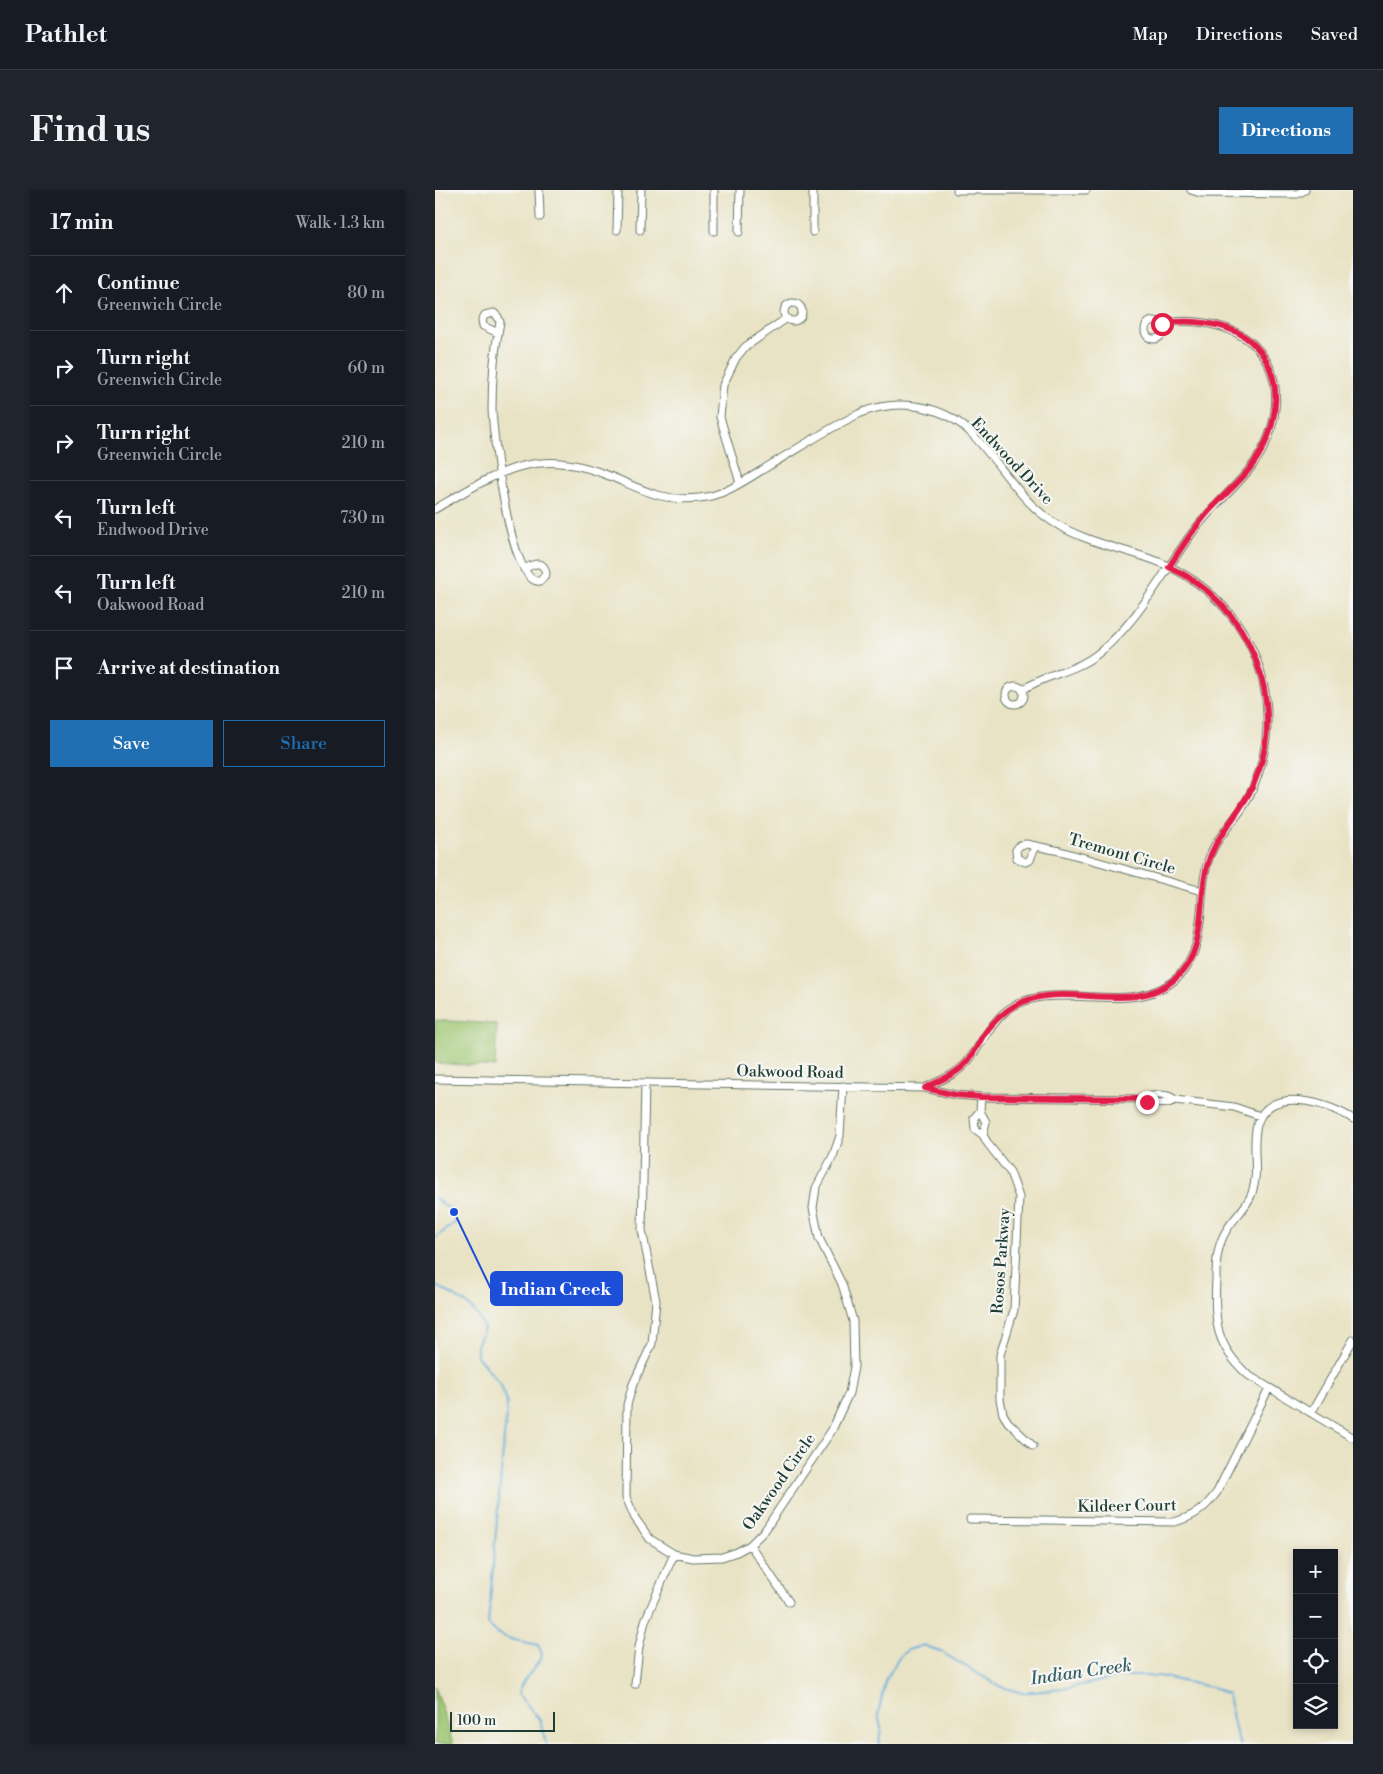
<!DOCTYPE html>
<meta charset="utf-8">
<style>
body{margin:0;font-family:"Libre Bodoni",serif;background:#20242c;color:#f1f3f6}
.controls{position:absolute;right:15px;bottom:15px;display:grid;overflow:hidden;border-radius:0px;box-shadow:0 2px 8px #0003}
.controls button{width:45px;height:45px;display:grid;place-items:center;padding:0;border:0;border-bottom:1px solid #363941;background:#171b24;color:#f1f3f6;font:25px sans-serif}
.scale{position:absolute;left:15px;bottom:12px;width:105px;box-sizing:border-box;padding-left:5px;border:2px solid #1f3d34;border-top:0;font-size:14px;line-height:18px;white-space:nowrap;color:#1f3d34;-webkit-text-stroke:4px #f6f6f2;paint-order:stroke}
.stop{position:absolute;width:15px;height:15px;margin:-11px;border:4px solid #e11d48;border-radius:50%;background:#fff}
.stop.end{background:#e11d48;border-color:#fff;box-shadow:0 1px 5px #0008}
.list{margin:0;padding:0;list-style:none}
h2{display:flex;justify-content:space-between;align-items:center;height:65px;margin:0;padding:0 20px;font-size:21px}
h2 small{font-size:16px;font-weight:400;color:#9ea1a6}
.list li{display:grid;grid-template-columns:32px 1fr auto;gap:15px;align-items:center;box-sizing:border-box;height:75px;padding:0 20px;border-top:1px solid #363941}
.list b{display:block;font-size:19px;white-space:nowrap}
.list p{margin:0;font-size:16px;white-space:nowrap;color:#9ea1a6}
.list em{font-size:16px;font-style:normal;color:#9ea1a6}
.actions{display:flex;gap:10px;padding:15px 20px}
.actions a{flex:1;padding:11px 0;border:1px solid #1f6fb2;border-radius:0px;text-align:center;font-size:18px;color:#1f6fb2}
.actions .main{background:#1f6fb2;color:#fff}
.icon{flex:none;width:28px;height:28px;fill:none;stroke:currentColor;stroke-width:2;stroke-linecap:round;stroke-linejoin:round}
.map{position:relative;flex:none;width:918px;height:1554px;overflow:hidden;border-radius:0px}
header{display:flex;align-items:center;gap:30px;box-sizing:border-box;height:70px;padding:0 25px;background:#171b24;border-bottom:1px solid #363941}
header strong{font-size:24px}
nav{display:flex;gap:28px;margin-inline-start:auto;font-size:18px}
.intro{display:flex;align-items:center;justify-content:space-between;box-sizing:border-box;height:120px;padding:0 30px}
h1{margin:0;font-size:35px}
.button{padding:12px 22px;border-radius:0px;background:#1f6fb2;color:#fff;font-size:18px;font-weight:700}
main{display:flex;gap:30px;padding:0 30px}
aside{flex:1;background:#171b24;border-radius:0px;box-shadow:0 2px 8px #0003}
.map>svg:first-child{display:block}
.green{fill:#9ec671;stroke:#5e8252}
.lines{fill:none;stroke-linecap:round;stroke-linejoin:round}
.stream{stroke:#65acdc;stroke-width:2}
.minor-casing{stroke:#667767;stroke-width:9}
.minor{stroke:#fff;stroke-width:7}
.route{stroke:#e11d48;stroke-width:6}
.labels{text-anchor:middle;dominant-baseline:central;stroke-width:4.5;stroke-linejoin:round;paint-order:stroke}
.street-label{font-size:16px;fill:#1f3d34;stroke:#f6f6f2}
.water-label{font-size:18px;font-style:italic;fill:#345e66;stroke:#f6f6f2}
.leader{fill:none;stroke:#1d4ed8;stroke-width:2}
.callout-dot{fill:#1d4ed8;stroke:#f6f6f2;stroke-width:2}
.callout{fill:#1d4ed8;stroke:#1d4ed8;stroke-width:2}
.callout-label{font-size:18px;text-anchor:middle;font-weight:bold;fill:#fff}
</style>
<header>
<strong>Pathlet</strong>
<nav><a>Map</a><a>Directions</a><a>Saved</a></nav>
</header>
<div class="intro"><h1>Find us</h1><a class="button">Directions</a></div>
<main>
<aside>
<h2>17 min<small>Walk · 1.3 km</small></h2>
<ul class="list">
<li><svg class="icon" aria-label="ahead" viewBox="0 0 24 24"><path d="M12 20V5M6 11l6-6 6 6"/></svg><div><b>Continue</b><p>Greenwich Circle</p></div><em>80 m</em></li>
<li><svg class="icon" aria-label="right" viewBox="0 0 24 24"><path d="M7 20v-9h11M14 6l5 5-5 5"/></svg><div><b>Turn right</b><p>Greenwich Circle</p></div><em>60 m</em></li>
<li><svg class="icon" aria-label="right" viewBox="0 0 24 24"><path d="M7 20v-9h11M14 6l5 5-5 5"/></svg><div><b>Turn right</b><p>Greenwich Circle</p></div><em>210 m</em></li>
<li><svg class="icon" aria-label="left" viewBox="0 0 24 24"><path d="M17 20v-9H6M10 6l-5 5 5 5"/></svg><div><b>Turn left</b><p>Endwood Drive</p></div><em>730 m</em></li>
<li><svg class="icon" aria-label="left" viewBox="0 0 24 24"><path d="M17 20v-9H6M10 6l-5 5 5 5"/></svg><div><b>Turn left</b><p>Oakwood Road</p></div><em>210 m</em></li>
<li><svg class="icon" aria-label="arrive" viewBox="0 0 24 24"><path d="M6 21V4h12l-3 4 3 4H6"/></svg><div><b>Arrive at destination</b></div></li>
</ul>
<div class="actions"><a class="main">Save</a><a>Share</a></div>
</aside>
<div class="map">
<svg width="918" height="1554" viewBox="0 0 918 1554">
<rect width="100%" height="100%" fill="#f6f6f2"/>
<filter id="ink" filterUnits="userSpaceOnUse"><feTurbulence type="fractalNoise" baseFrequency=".02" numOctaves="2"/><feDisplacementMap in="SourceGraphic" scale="10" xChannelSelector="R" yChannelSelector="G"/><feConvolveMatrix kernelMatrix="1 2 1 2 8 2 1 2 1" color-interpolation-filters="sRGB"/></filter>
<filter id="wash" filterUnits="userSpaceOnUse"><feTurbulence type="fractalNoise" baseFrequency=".0096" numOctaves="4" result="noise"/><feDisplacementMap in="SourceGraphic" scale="20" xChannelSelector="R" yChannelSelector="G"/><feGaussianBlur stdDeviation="1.12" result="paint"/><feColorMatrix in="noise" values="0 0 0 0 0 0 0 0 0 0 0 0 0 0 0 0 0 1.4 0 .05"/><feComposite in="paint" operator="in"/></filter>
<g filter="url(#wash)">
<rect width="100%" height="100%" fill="#e9e3c5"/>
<path class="green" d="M0,830L62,834L60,877L0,873Z
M0,1496L18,1554H0Z"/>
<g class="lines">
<path class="stream" d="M0,1008L19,1022L21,1032L0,1048
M0,1095C21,1107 42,1115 49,1139L42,1155V1166L66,1195L72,1214L53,1434C66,1450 84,1451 103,1455L107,1464C101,1484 88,1483 83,1504L105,1530L111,1554
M444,1554L446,1538L443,1525L450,1491L465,1466L473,1460L489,1455L508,1463L564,1496L587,1503L628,1499L689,1486H723L780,1498L792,1504C798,1520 798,1540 805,1554"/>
</g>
</g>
<g filter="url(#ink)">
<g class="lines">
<g class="minor-casing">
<path id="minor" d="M104,0L105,27
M522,0H651
M756,0L765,3L862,4L870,0
M182,40L183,0
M205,40L206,0
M279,41V0
M304,42L305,0
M378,42V0
M349 122a9 9 0 1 1 18 0a9 9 0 1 1-18 0Z
M710 140a9 9 0 1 1 18 0a9 9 0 1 1-18 0Z
M63,143L48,136L47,130L50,125L59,123L63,127L65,132C59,161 57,190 57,219C58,244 75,397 105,391L111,384C109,369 98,374 89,379
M305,293L285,227L288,195L301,168L310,157L352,128
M0,319C65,281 102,255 177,287C208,300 228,312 264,308C289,306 311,290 332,277C364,258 395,237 428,222C465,208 510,215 538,245C565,273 584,310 618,332C651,353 688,358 724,372C771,391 810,430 825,480C838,523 833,573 811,612C801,630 784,644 776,663C759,703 776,754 743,787C706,823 646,799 601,808C560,816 555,844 533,871C522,885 505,890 490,898
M571 505a9 9 0 1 1 18 0a9 9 0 1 1-18 0Z
M587,500C612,484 641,482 665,462C703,431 726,386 755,346C773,320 798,301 817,276C844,241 852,187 819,155C797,134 756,127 727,134
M600,656L595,670L590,672L582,668L581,660L585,655L591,654L625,661L767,701
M0,889L490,898L521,905L546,907L710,909C718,904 733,903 740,910L799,917L825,926
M210,894L207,1040L221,1111L217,1154L198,1194L192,1215L191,1307L200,1328L215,1349L239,1364L258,1368L287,1367L302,1362L315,1355L330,1340L397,1240L414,1203L419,1177L418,1131L407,1094L384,1048L378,1018L381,998L398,966L405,946L408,896
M546,907L545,921L551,932L548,945
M710,909C716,915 733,915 740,910
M545,921L539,928L540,939L548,945L553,954L575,982L584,1007L579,1120L565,1165V1210L568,1224L573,1232L598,1256
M918,929C894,913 833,894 822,935C816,957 825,981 817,1003C812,1018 799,1027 791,1041C782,1056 781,1072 781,1089C779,1131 780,1155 813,1185L918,1248
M876,1223L918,1150
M535,1329L739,1332C758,1327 770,1319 782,1302L834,1198
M315,1355L354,1412
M200,1494L204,1457L210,1431L239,1364"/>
</g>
<use href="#minor" class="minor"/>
</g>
</g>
<g class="lines" filter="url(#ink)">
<path class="route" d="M712,912L710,909L546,907L521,905L490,898C505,890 521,885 532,872C539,864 543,854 548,846C561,827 578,813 600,808C645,797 703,823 741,788C774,759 761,711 773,673C782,643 807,622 819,593C855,512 814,412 734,377C746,358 759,338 774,321C788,305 806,292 818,274C845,236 852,182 814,150C794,133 752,128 727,134"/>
</g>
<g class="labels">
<g class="street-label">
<text transform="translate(577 271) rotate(47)">Endwood Drive</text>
<text transform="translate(687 664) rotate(16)">Tremont Circle</text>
<text transform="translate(355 882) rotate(1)">Oakwood Road</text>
<text transform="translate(566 1071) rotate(-86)">Rosos Parkway</text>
<text transform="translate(344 1292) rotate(-55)">Oakwood Circle</text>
<text transform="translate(692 1316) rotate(-1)">Kildeer Court</text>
</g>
<g class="water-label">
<text transform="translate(646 1482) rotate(-8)">Indian Creek</text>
</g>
</g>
<path class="leader" d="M19 1022L56 1099"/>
<circle class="callout-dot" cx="19" cy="1022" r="5"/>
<rect class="callout" x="56" y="1082" width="131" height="33" rx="5"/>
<g class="callout-label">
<text x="121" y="1105">Indian Creek</text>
</g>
</svg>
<div class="controls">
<button>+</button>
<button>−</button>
<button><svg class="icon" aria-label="locate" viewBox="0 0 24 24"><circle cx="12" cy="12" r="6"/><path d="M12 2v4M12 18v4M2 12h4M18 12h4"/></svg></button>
<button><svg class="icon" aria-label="layers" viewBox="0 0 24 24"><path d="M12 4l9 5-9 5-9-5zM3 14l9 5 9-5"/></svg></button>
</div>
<div class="scale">100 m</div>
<div class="stop" style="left:727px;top:134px"></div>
<div class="stop end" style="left:712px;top:912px"></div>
</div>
</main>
